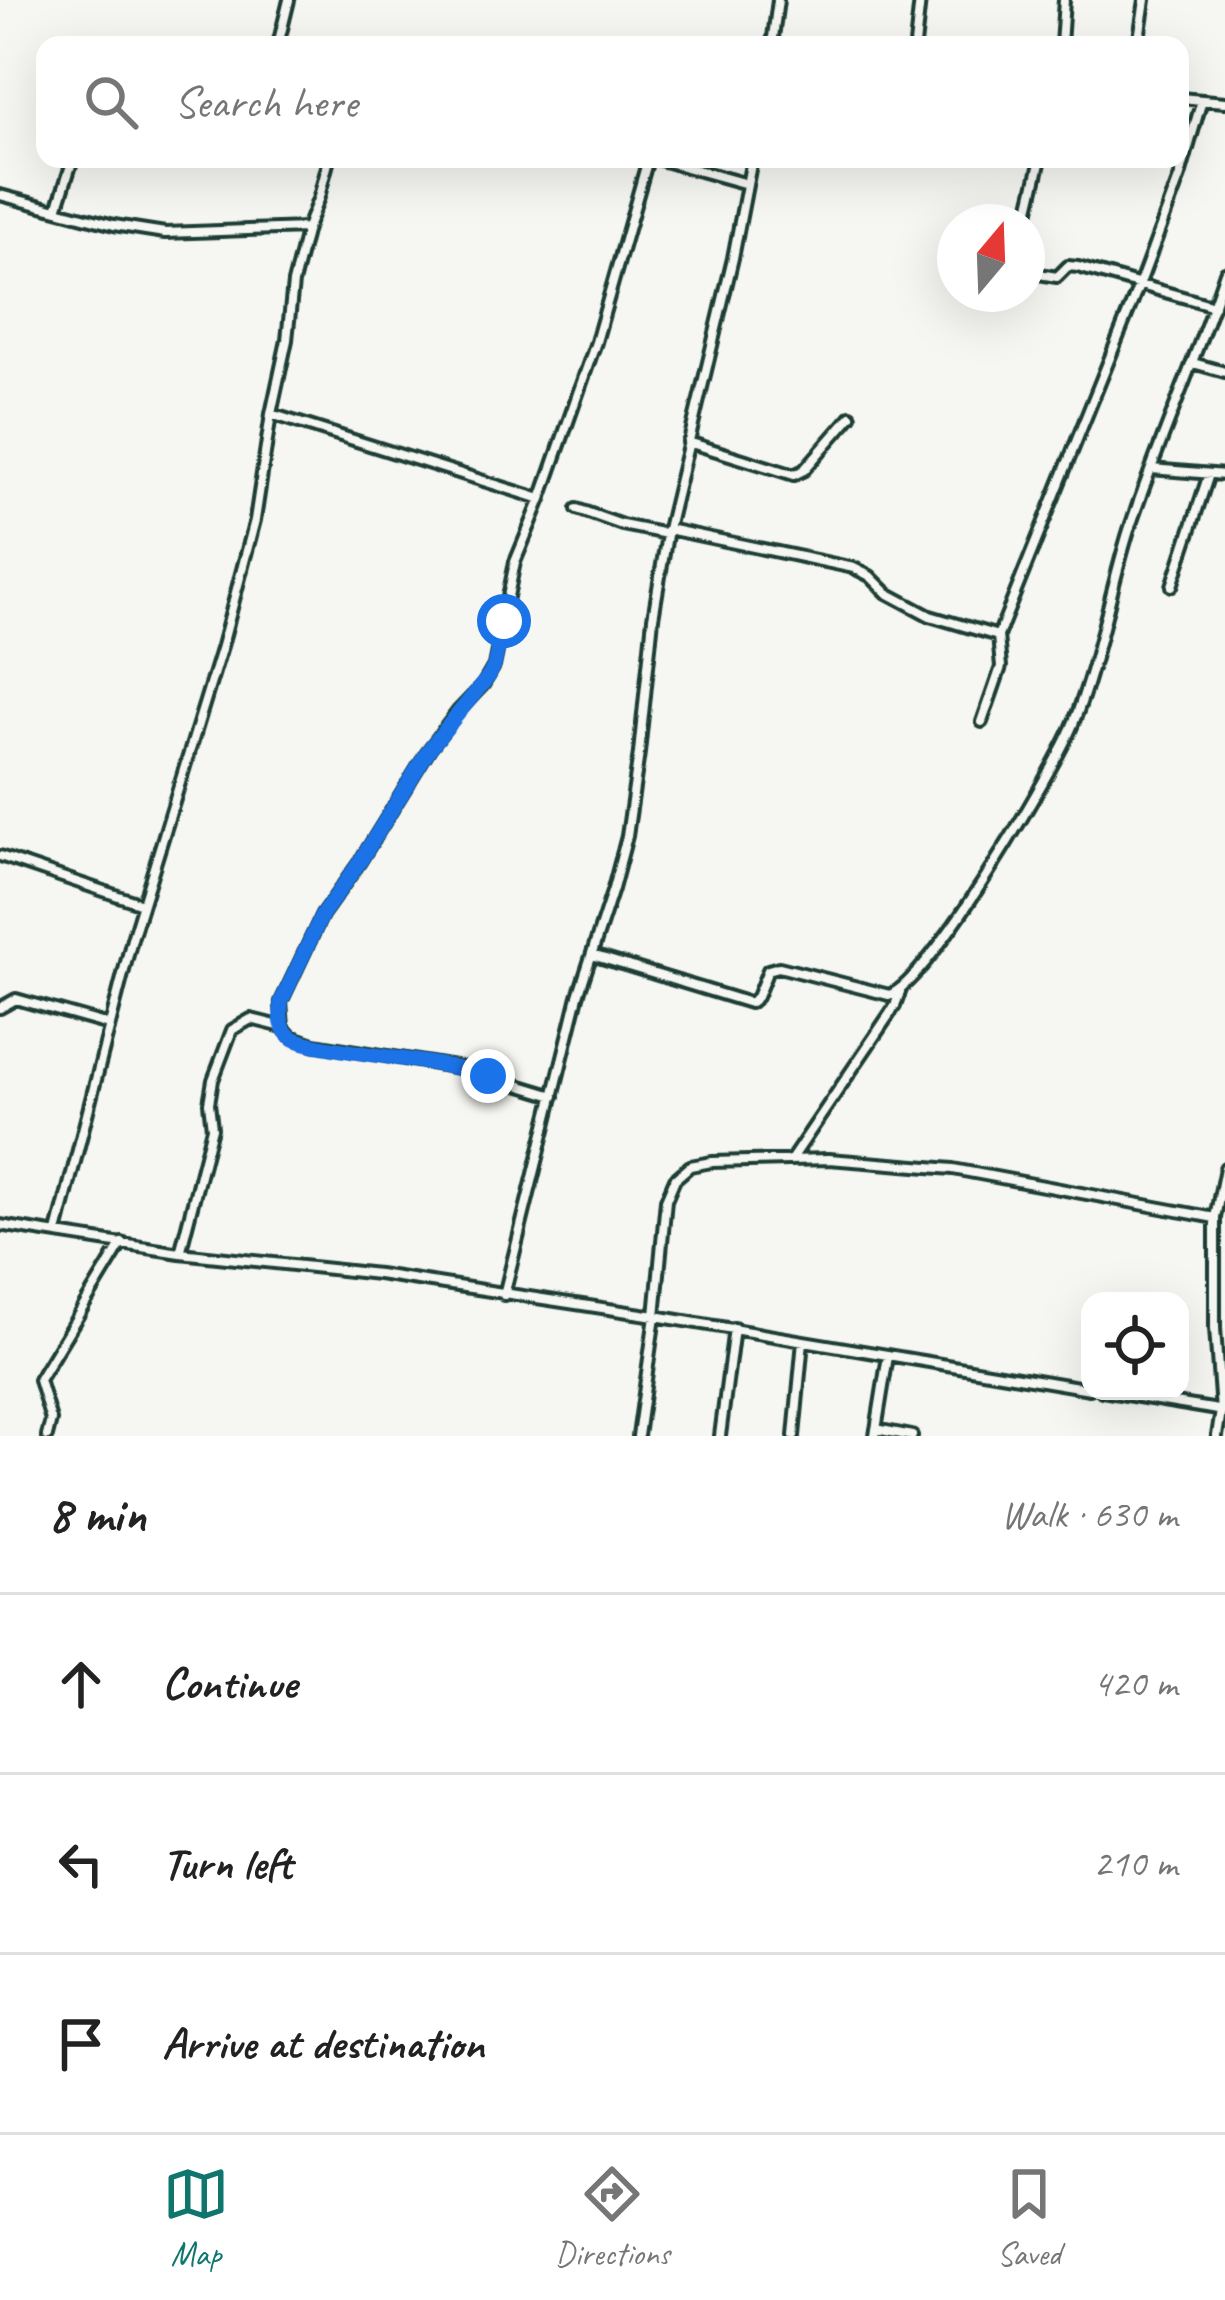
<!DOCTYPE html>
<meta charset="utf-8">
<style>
body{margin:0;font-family:Caveat,sans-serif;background:#f2f2f2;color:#222}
.controls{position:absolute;right:36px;bottom:36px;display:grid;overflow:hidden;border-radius:24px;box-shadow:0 12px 48px #0002}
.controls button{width:108px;height:108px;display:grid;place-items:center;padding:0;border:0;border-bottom:3px solid #e0e0e0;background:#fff;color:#222;font:60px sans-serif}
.compass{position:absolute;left:937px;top:204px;width:108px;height:108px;border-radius:50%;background:#fff;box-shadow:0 12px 48px #0002;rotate:19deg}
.stop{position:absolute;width:36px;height:36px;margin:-27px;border:9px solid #1a73e8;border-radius:50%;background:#fff}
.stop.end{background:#1a73e8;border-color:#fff;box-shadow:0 3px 12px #0008}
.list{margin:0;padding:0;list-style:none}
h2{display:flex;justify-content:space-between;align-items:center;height:156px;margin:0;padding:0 48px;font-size:51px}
h2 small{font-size:39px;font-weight:400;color:#767676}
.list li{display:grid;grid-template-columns:78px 1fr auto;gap:36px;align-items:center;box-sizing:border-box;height:180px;padding:0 48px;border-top:3px solid #e0e0e0}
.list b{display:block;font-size:45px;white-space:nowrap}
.list em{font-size:39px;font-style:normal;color:#767676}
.icon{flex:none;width:66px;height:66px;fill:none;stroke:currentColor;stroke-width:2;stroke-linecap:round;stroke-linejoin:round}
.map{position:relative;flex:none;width:1225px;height:1436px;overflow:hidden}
.search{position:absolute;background:#fff;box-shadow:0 12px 48px #0002;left:36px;right:36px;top:36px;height:132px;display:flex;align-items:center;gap:30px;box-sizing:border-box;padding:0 42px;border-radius:24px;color:#767676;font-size:45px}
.sheet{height:696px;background:#fff}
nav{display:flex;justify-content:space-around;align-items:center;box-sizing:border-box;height:168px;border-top:3px solid #e0e0e0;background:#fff;font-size:33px;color:#767676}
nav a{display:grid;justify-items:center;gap:6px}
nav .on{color:#0f766e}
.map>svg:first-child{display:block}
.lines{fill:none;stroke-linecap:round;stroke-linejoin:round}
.minor-casing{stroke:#1f3d34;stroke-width:16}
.minor{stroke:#f6f6f2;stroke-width:8}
.route{stroke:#1a73e8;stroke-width:15}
</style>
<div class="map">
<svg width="1225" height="1436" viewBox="0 0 1225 1436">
<rect width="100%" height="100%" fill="#f6f6f2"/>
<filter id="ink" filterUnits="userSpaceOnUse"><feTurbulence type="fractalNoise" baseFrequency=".00833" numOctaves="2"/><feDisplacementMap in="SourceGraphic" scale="24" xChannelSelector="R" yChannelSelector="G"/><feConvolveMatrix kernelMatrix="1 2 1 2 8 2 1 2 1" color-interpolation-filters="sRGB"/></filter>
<g filter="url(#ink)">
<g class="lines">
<g class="minor-casing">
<path id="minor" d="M278,45L289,0
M772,45L778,0
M915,45L920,0
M1061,45L1064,0
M1138,45L1145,0
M1180,98L1225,102
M657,159L747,184
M0,195L114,225L165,233L307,228L319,197L329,159
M57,209L73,159
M1026,222L1041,159
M1027,272L1057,277L1068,266L1078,267L1214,306
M1007,300L1008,294
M1193,363L1225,372
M271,414L541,499
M688,442L794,475L804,470L851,416
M1151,469L1225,475
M577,509L622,525L667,534
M668,529L854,568L870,576L887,593L930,616L998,636
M1172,586L1209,474
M982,722L1001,667L998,636L1140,283L1180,176L1202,100
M0,856L142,904
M592,955L750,1003L757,997L768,970L779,967L889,995C928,984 1054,770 1073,724C1098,663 1109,594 1129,530C1158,443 1196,359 1225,272
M0,1008L16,999L109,1025
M554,1096L461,1068L314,1044L291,1036L283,1027L281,1002L322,915L359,863L430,748L458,711L483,685L494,666L515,562L541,499L596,342L648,159
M791,1160L895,1006L900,992
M0,1225L180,1253L378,1274L655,1316L1090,1389
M57,1232L132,939L222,646L255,520L271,414L287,340L293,283L307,228
M180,1253L212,1128L209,1103L213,1080L232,1030L251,1019L283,1027
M504,1295L578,996L613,889L627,836L639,753L653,618L668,529L733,258L752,159
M1102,1391L1224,1411
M876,1429L912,1436
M47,1436L51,1420L39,1380L122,1243
M638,1436L655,1316L666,1200L675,1179L690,1166L712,1162L829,1159L953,1169L1215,1218
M720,1436L734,1328
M794,1436L803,1341
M875,1436L888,1356
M1217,1436L1221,1411L1215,1328V1218L1225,1168"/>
</g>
<use href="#minor" class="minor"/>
</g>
</g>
<g class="lines" filter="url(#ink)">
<path class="route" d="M488,1076C439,1062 388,1058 337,1049C323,1046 304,1045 291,1037C279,1029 281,1014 281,1002L322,915L359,863L430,748L489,676L494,666L504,621"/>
</g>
</svg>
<div class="controls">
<button><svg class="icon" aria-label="locate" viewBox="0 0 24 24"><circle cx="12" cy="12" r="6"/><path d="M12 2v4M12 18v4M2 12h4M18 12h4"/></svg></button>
</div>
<svg class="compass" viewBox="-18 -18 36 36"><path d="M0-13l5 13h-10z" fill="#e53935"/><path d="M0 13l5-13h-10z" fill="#767676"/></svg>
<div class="stop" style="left:504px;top:621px"></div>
<div class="stop end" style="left:488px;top:1076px"></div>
<div class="search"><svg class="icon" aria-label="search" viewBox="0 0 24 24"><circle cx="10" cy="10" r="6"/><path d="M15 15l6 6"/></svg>Search here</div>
</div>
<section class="sheet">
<h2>8 min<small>Walk · 630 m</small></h2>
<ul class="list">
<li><svg class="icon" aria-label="ahead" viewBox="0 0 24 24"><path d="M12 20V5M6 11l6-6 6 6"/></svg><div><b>Continue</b></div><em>420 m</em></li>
<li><svg class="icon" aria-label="left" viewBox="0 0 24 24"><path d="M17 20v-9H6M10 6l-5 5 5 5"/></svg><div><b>Turn left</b></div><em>210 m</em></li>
<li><svg class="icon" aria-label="arrive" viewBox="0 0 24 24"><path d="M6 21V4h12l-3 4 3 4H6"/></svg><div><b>Arrive at destination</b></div></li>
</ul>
</section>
<nav>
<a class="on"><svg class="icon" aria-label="map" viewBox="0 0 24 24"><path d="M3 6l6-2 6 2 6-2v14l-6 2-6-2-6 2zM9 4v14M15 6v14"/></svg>Map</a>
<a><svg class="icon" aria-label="directions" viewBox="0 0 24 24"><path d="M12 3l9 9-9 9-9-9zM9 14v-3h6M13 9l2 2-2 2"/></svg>Directions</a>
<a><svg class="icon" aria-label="saved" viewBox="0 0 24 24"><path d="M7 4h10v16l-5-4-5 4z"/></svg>Saved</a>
</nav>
